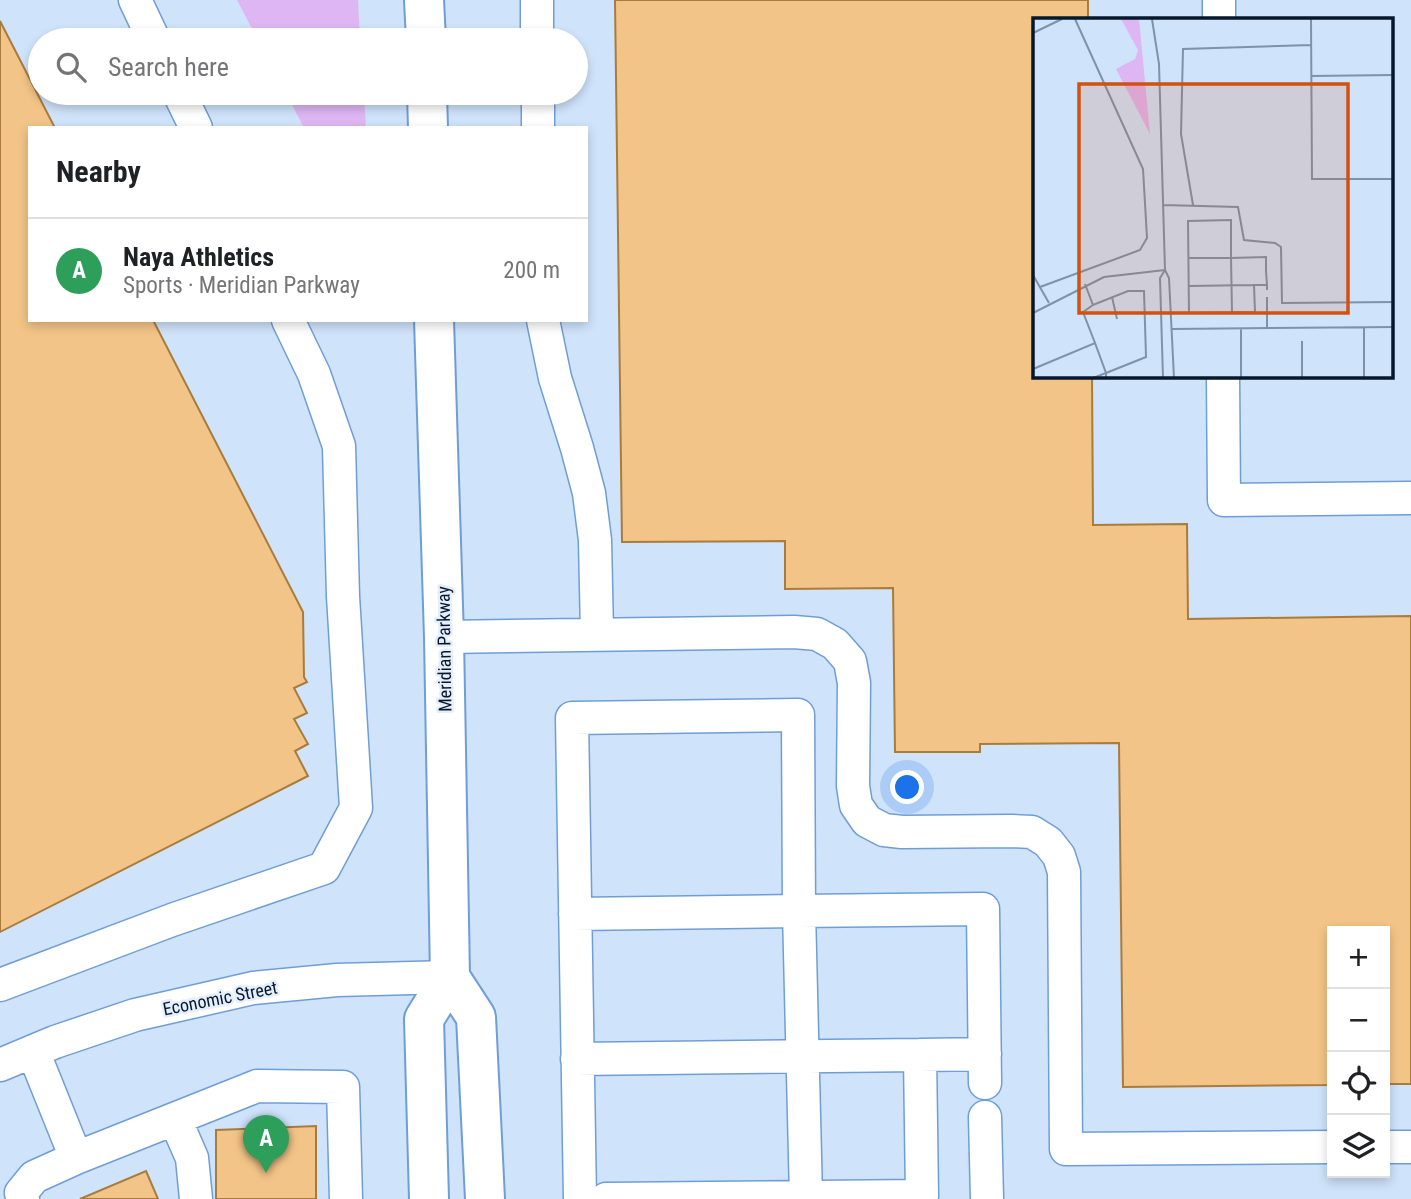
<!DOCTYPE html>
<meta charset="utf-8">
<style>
body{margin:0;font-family:"Roboto Condensed",sans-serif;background:#f6f6f6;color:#202124}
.controls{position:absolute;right:21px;bottom:21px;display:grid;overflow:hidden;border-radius:0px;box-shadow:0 4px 10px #0003}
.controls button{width:63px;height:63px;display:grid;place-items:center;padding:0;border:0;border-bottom:2px solid #e0e0e0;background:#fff;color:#202124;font:35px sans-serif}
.you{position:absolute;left:908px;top:788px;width:24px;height:24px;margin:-18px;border:5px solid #fff;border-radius:50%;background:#1a73e8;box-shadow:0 0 0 10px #1a73e833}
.badge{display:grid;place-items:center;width:46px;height:46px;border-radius:50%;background:#d93025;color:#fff;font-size:23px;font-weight:700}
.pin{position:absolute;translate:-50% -58px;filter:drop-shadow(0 2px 4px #0008)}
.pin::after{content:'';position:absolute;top:37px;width:24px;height:21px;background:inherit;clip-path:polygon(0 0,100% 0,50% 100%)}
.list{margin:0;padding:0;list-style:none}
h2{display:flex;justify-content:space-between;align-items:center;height:91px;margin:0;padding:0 28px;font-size:30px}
h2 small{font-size:23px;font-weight:400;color:#757577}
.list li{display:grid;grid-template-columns:46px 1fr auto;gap:21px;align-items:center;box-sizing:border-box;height:105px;padding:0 28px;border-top:2px solid #e0e0e0}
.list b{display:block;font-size:26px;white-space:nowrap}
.list p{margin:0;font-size:23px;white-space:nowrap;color:#757577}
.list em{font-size:23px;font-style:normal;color:#757577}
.icon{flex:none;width:38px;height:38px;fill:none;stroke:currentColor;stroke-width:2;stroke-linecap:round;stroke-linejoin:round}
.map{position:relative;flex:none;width:1411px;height:1199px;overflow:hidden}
.search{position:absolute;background:#fff;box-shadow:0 4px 10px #0003;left:28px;top:28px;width:560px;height:77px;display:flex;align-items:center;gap:18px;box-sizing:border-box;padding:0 24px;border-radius:38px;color:#757577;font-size:26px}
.panel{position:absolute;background:#fff;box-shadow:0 4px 10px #0003;left:28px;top:126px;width:560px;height:196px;border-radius:0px}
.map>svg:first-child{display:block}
.water{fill:#deb6f3}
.building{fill:#f2c487;stroke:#a97c3c;stroke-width:2}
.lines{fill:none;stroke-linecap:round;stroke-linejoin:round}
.minor-casing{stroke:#6f9ed7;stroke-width:35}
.major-casing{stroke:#6f9ed7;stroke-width:42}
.minor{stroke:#fff;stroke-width:32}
.major{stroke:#fff;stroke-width:38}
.labels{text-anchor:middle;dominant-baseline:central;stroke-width:5;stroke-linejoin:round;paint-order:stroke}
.street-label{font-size:18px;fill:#06182d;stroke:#e5effb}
.inset-road{fill:none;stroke:#7f92a9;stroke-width:2}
.view{fill:#d1520f;fill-opacity:0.15;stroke:#d1520f;stroke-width:3.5}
.inset-edge{fill:none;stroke:#06182d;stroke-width:3.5}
</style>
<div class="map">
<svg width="1411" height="1199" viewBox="0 0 1411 1199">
<rect width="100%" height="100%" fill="#cfe3fb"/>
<path class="water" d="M237,0H358L360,40H258Z
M286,93H364L366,128H304Z"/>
<path class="building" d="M615,0H1088V19H1035V376H1092L1093,525L1187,524L1188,619L1411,616V1084H1385V931H1332V1085L1123,1087L1119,743L980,744V752H895L893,588L785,589V541L622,542Z
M0,21L55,128H30V320H153L303,612L304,677L307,682L294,688L307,713L294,719L308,744L295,751L308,776L0,932Z
M316,1126V1199H216V1130Z
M146,1171L158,1199H80Z"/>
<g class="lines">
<g class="minor-casing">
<path id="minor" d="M135,0L154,40
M537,0V40
M1219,0V19
M179,93L196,128
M538,93V128
M543,320L555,378L577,448L589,493L595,540L597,634
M1223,376L1224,500L1411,498
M444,637L794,632L817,634L835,644L850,661L854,683L853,786L856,805L867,821L884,830L902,832L1012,831L1032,832L1048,842L1059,856L1064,872L1066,1149L1332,1147
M575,914L799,911L806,1197
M0,985L172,920L324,868L356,808L343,596L339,446L314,374L288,320
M33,1051L76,1158L257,1086L343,1087L346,1199
M577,1059L920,1055
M0,1065L55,1042L135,1015L253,988L337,980L450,977
M985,1117L987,1199
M175,1119L192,1158L196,1199
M1385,1147H1411
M23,1199L21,1193L34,1177L76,1158
M580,1199L572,718L798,715L799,911L983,909L985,1083
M606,1199L922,1196L920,1055L985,1054"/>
</g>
<g class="major-casing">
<path id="major" d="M424,0L426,40
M427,93L428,128
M434,320L444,637L450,977L476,1017L485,1199
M429,1199L424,1019L450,977"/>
</g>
<use href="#minor" class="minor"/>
<use href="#major" class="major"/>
</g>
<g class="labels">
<g class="street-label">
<text transform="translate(444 649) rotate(-91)">Meridian Parkway</text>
<text transform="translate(220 998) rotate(-11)">Economic Street</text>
</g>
</g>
<g transform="translate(1033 18)">
<rect width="360" height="360" fill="#cfe3fb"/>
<path d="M88,1H106L117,116L83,51L102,41L105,32Z" fill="#deb6f3"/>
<path class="inset-road" d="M119,1L126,46L132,252L136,260L141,360M278,1L279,161H361M0,15L29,1M278,58L361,57M130,187L205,189L211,222L242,225L248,229L249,285L361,284M160,187L148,116L150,31L278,27M155,240H198L199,294M0,257L16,285M52,266L60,287L95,273H111L113,339L73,355V360M234,267H221L222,294L156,295L155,203L198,202V240L233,239V253L234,267V272M156,268L221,267M7,269L107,232L114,220L110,151L42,1M79,279L84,301M234,279V310M60,287L50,294L62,325M0,295L71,259L132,252M331,309V360M208,310V360M139,311L361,309M269,323V360M0,351L62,325L73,355L60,360M130,360L127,260L132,252"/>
<path class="view" d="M46,66H315V295H46Z"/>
<rect width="360" height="360" class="inset-edge"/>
</g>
</svg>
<div class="controls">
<button>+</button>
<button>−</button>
<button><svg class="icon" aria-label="locate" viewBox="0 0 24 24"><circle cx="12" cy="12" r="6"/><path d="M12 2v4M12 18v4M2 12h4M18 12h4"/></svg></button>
<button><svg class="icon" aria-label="layers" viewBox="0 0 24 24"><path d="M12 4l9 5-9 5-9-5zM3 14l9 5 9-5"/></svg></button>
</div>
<div class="you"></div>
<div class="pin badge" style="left:266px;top:1173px;background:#2e9e5b">A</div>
<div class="search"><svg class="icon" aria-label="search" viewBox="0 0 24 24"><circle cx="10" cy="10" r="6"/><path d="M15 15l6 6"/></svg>Search here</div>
<section class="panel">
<h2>Nearby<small></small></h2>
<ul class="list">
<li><span class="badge" style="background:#2e9e5b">A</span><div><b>Naya Athletics</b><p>Sports · Meridian Parkway</p></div><em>200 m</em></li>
</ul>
</section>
</div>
